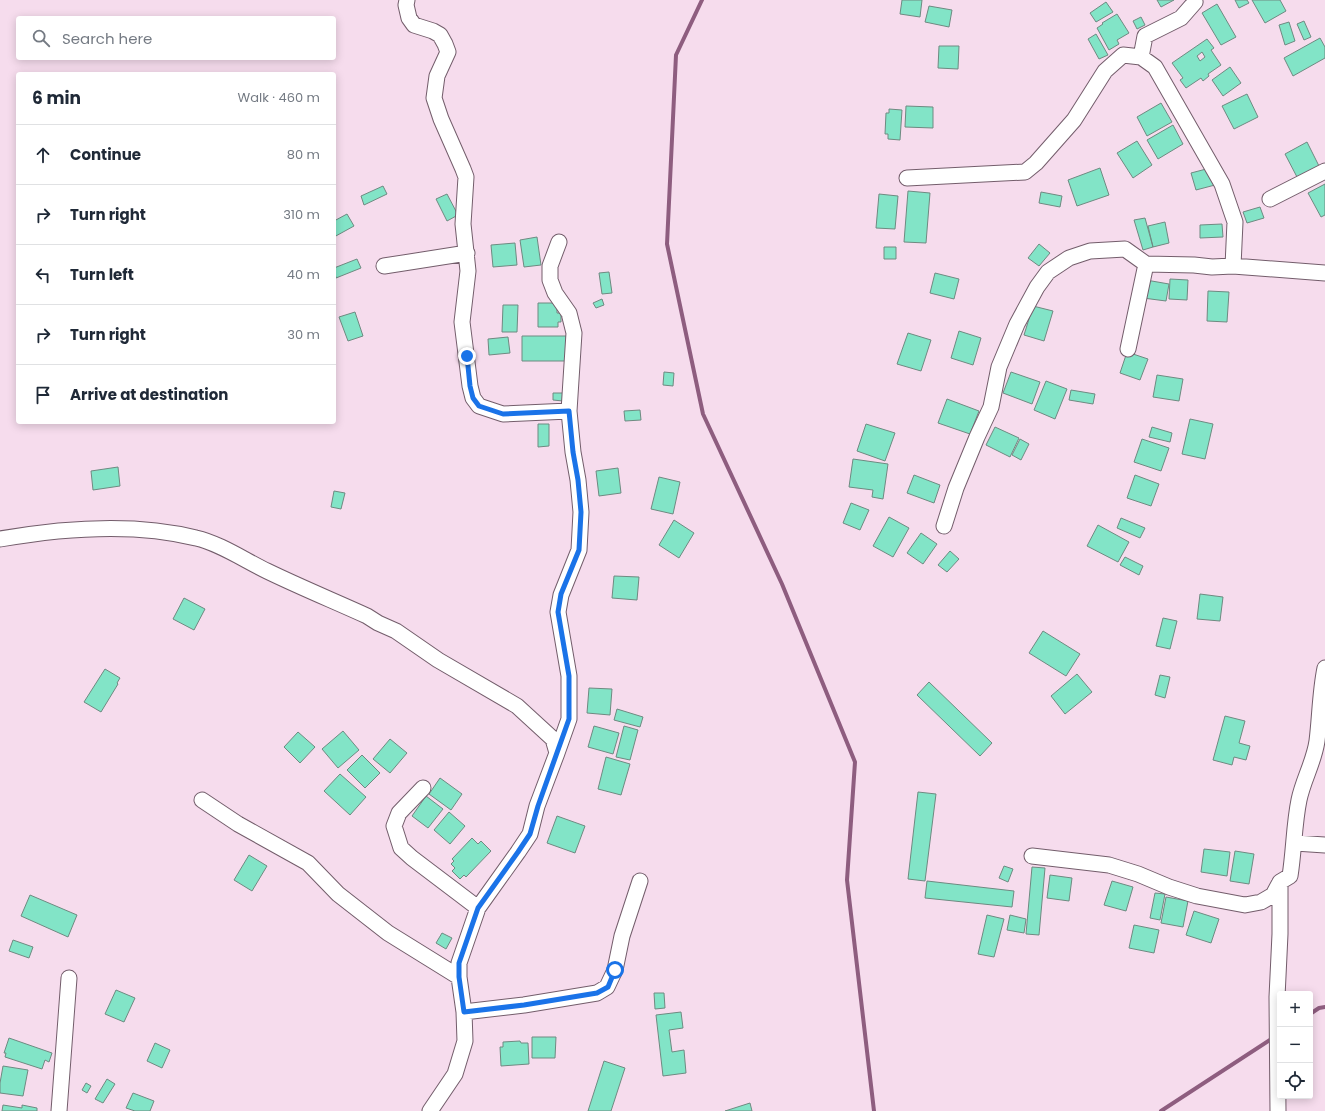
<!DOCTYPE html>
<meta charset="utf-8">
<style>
body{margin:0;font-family:Poppins,sans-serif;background:#f6f6f7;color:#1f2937}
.controls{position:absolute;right:12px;bottom:12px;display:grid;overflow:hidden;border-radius:4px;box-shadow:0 2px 10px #0003}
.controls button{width:36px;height:36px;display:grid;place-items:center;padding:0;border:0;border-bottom:1px solid #e0e1e3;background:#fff;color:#1f2937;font:20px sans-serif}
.stop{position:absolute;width:12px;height:12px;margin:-9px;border:3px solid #1a73e8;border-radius:50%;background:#fff}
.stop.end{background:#1a73e8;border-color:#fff;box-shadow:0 1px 4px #0008}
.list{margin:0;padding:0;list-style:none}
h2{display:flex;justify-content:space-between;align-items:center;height:52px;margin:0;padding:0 16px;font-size:17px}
h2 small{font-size:13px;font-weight:400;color:#747a83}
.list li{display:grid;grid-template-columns:26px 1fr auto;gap:12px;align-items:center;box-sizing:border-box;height:60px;padding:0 16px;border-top:1px solid #e0e1e3}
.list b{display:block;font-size:15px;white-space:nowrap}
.list em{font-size:13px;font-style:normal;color:#747a83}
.icon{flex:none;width:22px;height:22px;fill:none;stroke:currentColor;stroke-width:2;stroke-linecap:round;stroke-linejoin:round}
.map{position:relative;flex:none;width:1325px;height:1111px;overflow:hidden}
.search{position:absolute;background:#fff;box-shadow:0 2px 10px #0003;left:16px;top:16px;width:320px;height:44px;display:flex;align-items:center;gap:10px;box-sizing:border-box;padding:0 14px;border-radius:4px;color:#747a83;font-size:15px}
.panel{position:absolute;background:#fff;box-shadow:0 2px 10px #0003;left:16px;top:72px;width:320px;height:352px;border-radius:4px}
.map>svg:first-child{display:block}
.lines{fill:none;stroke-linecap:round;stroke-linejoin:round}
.stream{stroke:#8e5d7f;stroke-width:4}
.building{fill:#82e4c7;stroke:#6e8a81;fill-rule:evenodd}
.minor-casing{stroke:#735d6b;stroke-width:17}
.minor{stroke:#fff;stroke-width:15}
.route{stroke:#1a73e8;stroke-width:5}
</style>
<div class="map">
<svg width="1325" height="1111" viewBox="0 0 1325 1111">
<rect width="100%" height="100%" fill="#f6dced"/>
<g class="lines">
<path class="stream" d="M702,0L676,55L667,244L703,414L782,584L855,762L847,880L874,1111
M1310,1014L1319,1008L1325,1007
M1161,1111L1273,1038"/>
</g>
<path class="building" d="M902,0H922L920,17L900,14Z
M1157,0H1174L1161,7Z
M1235,0H1247L1249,3L1239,8Z
M1252,0H1280L1286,11L1265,23Z
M1106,2L1113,12L1096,22L1090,13Z
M1217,4L1236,37L1221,45L1202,13Z
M929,6L952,10L949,27L925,22Z
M1117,14L1129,33L1117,40L1119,44L1109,50L1097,28L1103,24L1102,23Z
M1141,17L1145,25L1137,29L1133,21Z
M1304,21L1311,37L1304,40L1297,24Z
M1289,22L1295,41L1285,45L1279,25Z
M1096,34L1108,55L1099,59L1088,39Z
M1320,38L1325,47V58L1293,76L1284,58Z
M1207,39L1214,48L1211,50L1221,65L1208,74L1209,76L1203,81L1201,78L1186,88L1180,80L1183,78L1172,63ZM1202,52L1205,57L1200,61L1197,56Z
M939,46H959L958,69L938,68Z
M1230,67L1241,83L1223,96L1212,80Z
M1247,94L1258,117L1234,129L1222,106Z
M1161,103L1172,122L1147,136L1137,117Z
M906,106L933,107V128L905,127Z
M889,109L902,110L900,140L888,139V134H885L886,113H889Z
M1173,125L1183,144L1158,159L1147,140Z
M1137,141L1152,165L1133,178L1117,153Z
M1307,142L1319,166L1297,177L1285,154Z
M1100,168L1109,195L1077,206L1068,180Z
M1210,168L1215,185L1196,190L1191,173Z
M1325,184V215L1321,217L1308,193Z
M383,186L387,194L364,205L361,196Z
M908,191L930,193L926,243L904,242Z
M1041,192L1062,196L1060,207L1039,203Z
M447,194L458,215L447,221L436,199Z
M879,194L898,196L895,229L876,228Z
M1260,207L1264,218L1247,223L1243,212Z
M347,214L354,226L334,237V221Z
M1145,218L1153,247L1143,250L1134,220Z
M1165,222L1169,243L1153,247L1148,226Z
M1222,224L1223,237L1200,238V225Z
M537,237L541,265L524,267L520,240Z
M515,243L517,265L493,267L491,245Z
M1039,244L1050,253L1039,266L1028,258Z
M884,247H896V259H884Z
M357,259L361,268L336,278L334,268Z
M609,272L612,293L602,294L599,273Z
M935,273L959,279L954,299L930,293Z
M1170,279L1188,280L1187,300L1169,299Z
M1146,280L1169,284L1166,301L1143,298Z
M1208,291L1229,292L1227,322L1207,321Z
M602,299L604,305L596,308L593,303Z
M538,303H557V313H561V322H558V327H538Z
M503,305H518L517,332H502Z
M1033,306L1053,311L1044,341L1024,335Z
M355,312L363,336L348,341L339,317Z
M959,331L981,338L973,365L951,358Z
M908,333L931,340L921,371L897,364Z
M522,336H566V361H522Z
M508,337L510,353L489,355L488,339Z
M1127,352L1148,359L1140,380L1120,373Z
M664,372L674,373L673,386L663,385Z
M1011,372L1040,382L1032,404L1003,393Z
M1157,375L1183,379L1179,401L1153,397Z
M1046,381L1067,389L1055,419L1034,410Z
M1071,390L1095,394L1093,404L1069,400Z
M553,393H563V401L553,400Z
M947,399L979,411L970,434L938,423Z
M640,410L641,420L625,421L624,411Z
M1190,419L1213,424L1205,459L1182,454Z
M538,424H549V446L538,447Z
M866,424L895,433L885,461L857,451Z
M995,427L1019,438L1010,457L986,445Z
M1152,427L1172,433L1170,442L1149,437Z
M1020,439L1029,444L1021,460L1012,455Z
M1142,439L1169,448L1161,471L1134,462Z
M853,459L888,464L883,499L872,497L873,490L849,487Z
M118,467L120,486L93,490L91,471Z
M618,468L621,493L599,496L596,471Z
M914,475L940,485L934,503L907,493Z
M1135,475L1159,484L1151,506L1127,498Z
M659,477L680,482L673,514L651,509Z
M334,491L345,493L341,509L331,507Z
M851,503L869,510L860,530L843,523Z
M889,517L909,528L893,557L873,546Z
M1121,518L1145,528L1140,538L1117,528Z
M674,520L694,533L679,558L659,545Z
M1098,525L1129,542L1118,562L1087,546Z
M921,533L937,544L923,564L907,553Z
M950,551L959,559L947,572L938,565Z
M1125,557L1143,566L1139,575L1120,565Z
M614,576L639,577L637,600L612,598Z
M1200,594L1223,597L1220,621L1197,619Z
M184,598L205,609L194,630L173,619Z
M1163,618L1177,621L1170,649L1156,646Z
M1043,631L1080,654L1066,676L1029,653Z
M105,669L120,678L117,683L118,684L101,712L84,702Z
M1077,674L1092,692L1065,714L1051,696Z
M1160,675L1170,677L1165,698L1155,695Z
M929,682L992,743L980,756L917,695Z
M589,688L612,689L610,715L587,713Z
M617,709L643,717L640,727L614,720Z
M1225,716L1245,721L1239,743L1250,746L1246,760L1234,757L1232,765L1213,760Z
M594,726L619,733L613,754L588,747Z
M624,726L638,730L630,760L616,757Z
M343,731L359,750L338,768L322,749Z
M298,732L315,747L300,763L284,747Z
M390,739L407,753L390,773L373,759Z
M362,755L380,773L365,788L347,770Z
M606,757L630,764L621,795L598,789Z
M340,774L366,797L350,815L324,791Z
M440,778L462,794L451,810L429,794Z
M918,792L936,794L925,881L908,879Z
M426,796L443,809L428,828L412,816Z
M449,812L465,826L450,844L434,830Z
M557,816L585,826L575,853L547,843Z
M472,838L478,844L481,841L491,851L466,877L464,875L460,879L452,871L455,868L451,864L454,861L452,859Z
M1204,849L1230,852L1227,876L1201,872Z
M1235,851L1254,854L1249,884L1230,881Z
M249,855L267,866L252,891L234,880Z
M1004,866L1013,869L1008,882L999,878Z
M1032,867L1045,868L1039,935L1026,934Z
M1050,875L1072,878L1069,901L1047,898Z
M927,881L1014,891L1012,907L925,898Z
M1112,881L1133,887L1126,911L1104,905Z
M1155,893L1165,894L1160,920L1150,918Z
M30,895L77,915L68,937L21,916Z
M1166,897L1188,901L1183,927L1161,923Z
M1194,911L1219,919L1211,943L1186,935Z
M987,915L1004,919L994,957L978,954Z
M1010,915L1026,919L1024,933L1007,930Z
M1134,925L1159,930L1154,953L1129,948Z
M442,933L452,938L446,949L436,943Z
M13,940L33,947L29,958L9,951Z
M116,990L135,998L124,1022L105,1014Z
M654,993H664L665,1008L655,1009Z
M681,1012L683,1028L669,1030L672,1052L684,1050L686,1073L663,1076L656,1015Z
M532,1037H556L555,1058H532Z
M9,1038L52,1053L49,1062L45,1060L42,1069L5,1057L6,1053H4Z
M520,1041L521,1043H528L529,1064L501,1066L500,1047H503V1042Z
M155,1043L170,1050L162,1068L147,1061Z
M604,1061L625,1068L611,1111H588Z
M3,1066L28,1070L23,1096L0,1093V1083Z
M107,1079L115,1084L103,1103L95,1099Z
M86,1083L91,1086L87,1093L82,1090Z
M133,1093L154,1101L150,1111H135L126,1108Z
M750,1103L752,1111H725Z
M3,1105L22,1108V1105L37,1108V1111H2Z"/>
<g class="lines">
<g class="minor-casing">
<path id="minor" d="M407,0L406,5L409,18L414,25L433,31L440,35L445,44L448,52L437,76L434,98L441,119L463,169L466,177L463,224L468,271L462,322L470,386L473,398L479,406L503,414L569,411
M1141,57L1145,36L1181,18L1195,2L1194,0
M907,178L1025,172L1036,163L1074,120L1105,71L1123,55L1141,57L1155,67L1222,184L1235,222L1233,266
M1270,199L1325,171
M384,266L467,253
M1128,349L1146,264
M944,526L956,488L977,437L991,407L999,367L1017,324L1037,287L1048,272L1069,258L1090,251L1125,249L1146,264L1194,265L1212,267L1233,266L1325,273
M0,539C63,528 133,522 196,538C219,543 246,561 267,571C300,587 334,601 367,616L378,623L396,631L438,660L517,706L553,739L557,753L537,806L530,834L518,852L478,908L459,963V977L464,1012L465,1041L455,1074L430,1111
M557,753L569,719V676L558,612L561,595L579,550L581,512L578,480L573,452L569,411L574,333L569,313L555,293L550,280V266L559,242
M423,788L399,813L394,826L401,848L412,858L478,908
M202,800L238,824L308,863L338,894L388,933L459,977
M1295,843L1325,845
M1032,856L1109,865L1138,874L1169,887L1197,896L1245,905L1261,902L1273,895L1280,882L1290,876C1294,851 1294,824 1299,800C1303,780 1314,762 1317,741C1320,717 1320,692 1325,668
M464,1012L524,1005L597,993L607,987L615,970L622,936L640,881
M59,1111L69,978
M1278,1111L1277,997L1280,934V882"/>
</g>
<use href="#minor" class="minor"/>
</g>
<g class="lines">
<path class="route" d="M467,356L470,386L473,398L479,406L503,414L569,411L573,452L578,480L581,512L579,550L561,594L558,612L569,676V719L538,806L530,834L518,852L478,908L459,963V977L464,1012L524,1005L597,993L608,987L615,970"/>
</g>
</svg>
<div class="controls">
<button>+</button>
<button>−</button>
<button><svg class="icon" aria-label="locate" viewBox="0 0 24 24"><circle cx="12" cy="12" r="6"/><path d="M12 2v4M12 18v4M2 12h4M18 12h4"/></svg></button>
</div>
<div class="stop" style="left:615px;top:970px"></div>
<div class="stop end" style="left:467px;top:356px"></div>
<div class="search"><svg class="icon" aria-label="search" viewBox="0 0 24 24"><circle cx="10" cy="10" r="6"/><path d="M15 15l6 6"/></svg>Search here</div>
<section class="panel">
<h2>6 min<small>Walk · 460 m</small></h2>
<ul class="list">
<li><svg class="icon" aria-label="ahead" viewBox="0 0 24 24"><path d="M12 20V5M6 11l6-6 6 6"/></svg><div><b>Continue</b></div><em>80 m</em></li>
<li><svg class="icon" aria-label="right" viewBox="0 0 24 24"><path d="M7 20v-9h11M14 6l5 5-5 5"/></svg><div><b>Turn right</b></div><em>310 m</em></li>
<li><svg class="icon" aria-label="left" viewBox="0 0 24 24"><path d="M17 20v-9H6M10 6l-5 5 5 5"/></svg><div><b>Turn left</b></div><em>40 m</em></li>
<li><svg class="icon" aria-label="right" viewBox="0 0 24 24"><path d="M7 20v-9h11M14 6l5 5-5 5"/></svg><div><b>Turn right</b></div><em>30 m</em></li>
<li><svg class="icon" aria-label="arrive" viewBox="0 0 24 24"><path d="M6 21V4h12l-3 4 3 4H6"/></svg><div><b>Arrive at destination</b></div></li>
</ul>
</section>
</div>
